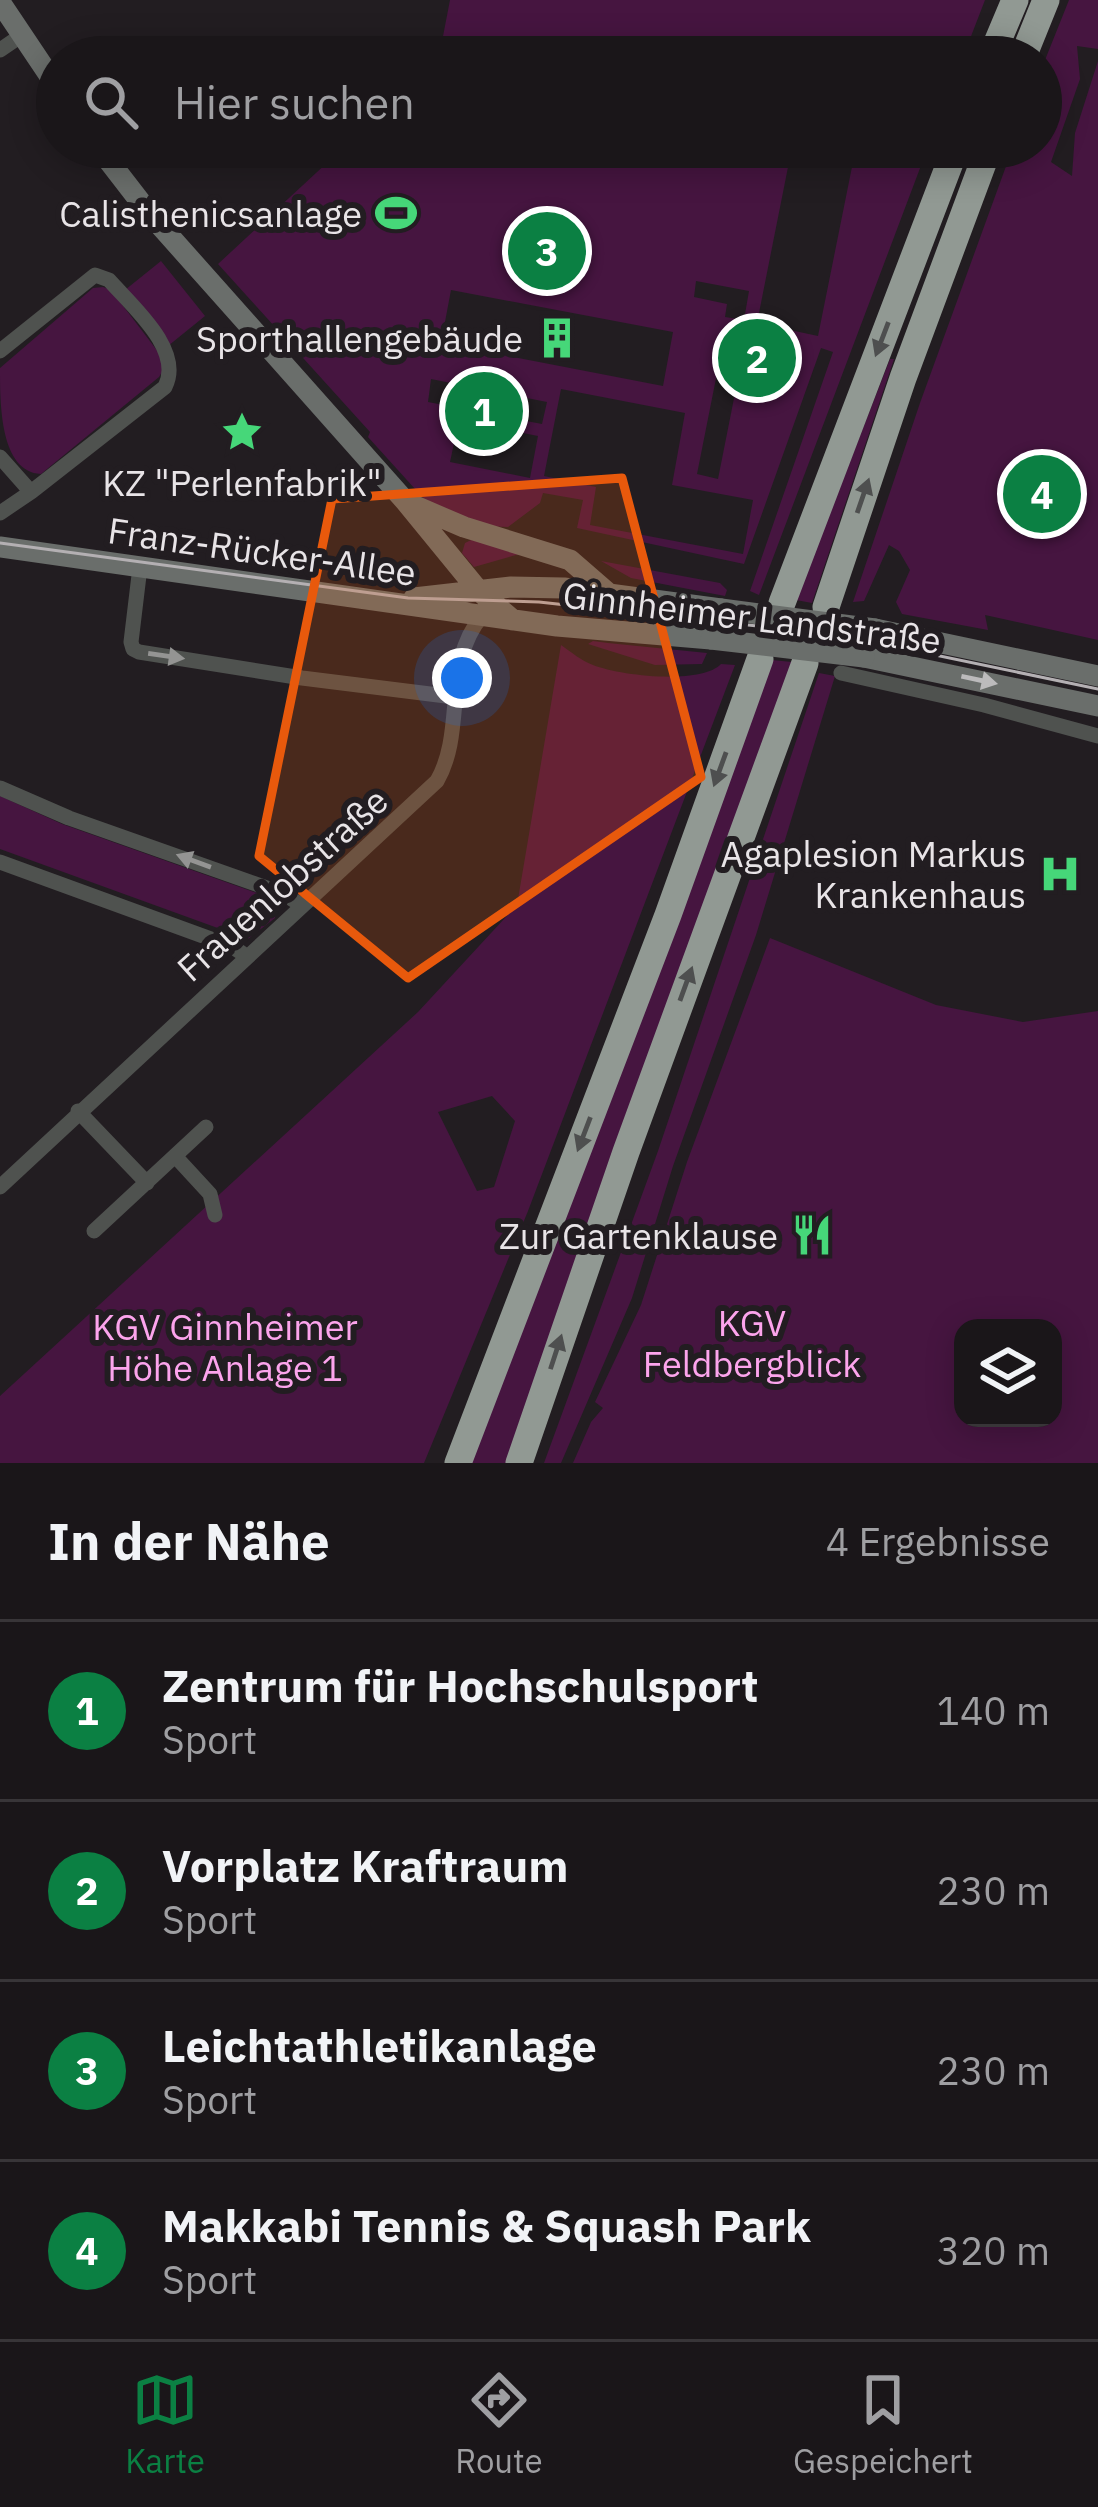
<!DOCTYPE html>
<html lang="de">
<meta charset="utf-8">
<style>
body{margin:0;font-family:"IBM Plex Sans",sans-serif;background:#272326;color:#f1f3f6}
.controls{position:absolute;right:36px;bottom:36px;display:grid;overflow:hidden;border-radius:24px;box-shadow:0 6px 30px #0003}
.controls button{width:108px;height:108px;display:grid;place-items:center;padding:0;border:0;border-bottom:3px solid #383538;background:#1a1619;color:#f1f3f6;font:60px sans-serif}
.you{position:absolute;left:462px;top:678px;width:42px;height:42px;margin:-30px;border:9px solid #fff;border-radius:50%;background:#1a73e8;box-shadow:0 0 0 18px #1a73e833}
.badge{display:grid;place-items:center;width:78px;height:78px;border-radius:50%;background:#0b8043;color:#fff;font-size:39px;font-weight:700}
.pin{position:absolute;translate:-50% -50%;border:6px solid #fff;box-shadow:0 3px 12px #0006}
.list{margin:0;padding:0;list-style:none}
h2{display:flex;justify-content:space-between;align-items:center;height:156px;margin:0;padding:0 48px;font-size:51px}
h2 small{font-size:39px;font-weight:400;color:#9f9fa2}
.list li{display:grid;grid-template-columns:78px 1fr auto;gap:36px;align-items:center;box-sizing:border-box;height:180px;padding:0 48px;border-top:3px solid #383538}
.list b{display:block;font-size:45px;white-space:nowrap}
.list p{margin:0;font-size:39px;white-space:nowrap;color:#9f9fa2}
.list em{font-size:39px;font-style:normal;color:#9f9fa2}
.icon{flex:none;width:66px;height:66px;fill:none;stroke:currentColor;stroke-width:2;stroke-linecap:round;stroke-linejoin:round}
.map{position:relative;flex:none;width:1098px;height:1463px;overflow:hidden}
.search{position:absolute;background:#1a1619;box-shadow:0 6px 30px #0003;left:36px;right:36px;top:36px;height:132px;display:flex;align-items:center;gap:30px;box-sizing:border-box;padding:0 42px;border-radius:66px;color:#9f9fa2;font-size:45px}
.sheet{height:876px;background:#1a1619}
nav{display:flex;justify-content:space-around;align-items:center;box-sizing:border-box;height:168px;border-top:3px solid #383538;background:#1a1619;font-size:33px;color:#9f9fa2}
nav a{display:grid;justify-items:center;gap:6px}
nav .on{color:#0b8043}
.map>svg:first-child{display:block}
.green{fill:#461540;fill-rule:evenodd}
.lines{fill:none;stroke-linecap:round;stroke-linejoin:round}
.street{stroke:#4f524f;stroke-width:15}
.secondary{stroke:#6a6e6b;stroke-width:21}
.highway{stroke:#919993;stroke-width:27}
.tram{stroke:#b4b0b3;stroke-width:3}
.secondary-bridge{stroke:#6a6e6b;stroke-width:21}
.oneway{fill:#4e4f4f}
.oneway2{fill:#949493}
.oneway3{fill:#bcbbbc}
.marked{fill:#e8590c;fill-opacity:0.2;stroke:#e8590c;stroke-width:9;stroke-linejoin:round}
.labels{text-anchor:middle;dominant-baseline:central;stroke-width:12;stroke-linejoin:round;paint-order:stroke}
.poi-label{font-size:36px;fill:#e8e4e7;stroke:#221d21;text-anchor:end}
.street-label{font-size:36px;fill:#e8e4e7;stroke:#221d21}
.park-label{font-size:36px;fill:#fca4ec;stroke:#221d21}
</style>
<div class="map">
<svg width="1098" height="1463" viewBox="0 0 1098 1463">
<rect width="100%" height="100%" fill="#221d21"/>
<path class="green" d="M450,0H985L963,57H439Z
M1069,0H1098V49L1077,46L1080,79L1051,162L1072,176L1075,133L1098,61V640L985,615L988,630L902,614L896,602L910,570L899,551L889,545L864,601L853,602L920,403L1013,147H1041V70Z
M344,147H792L757,323L818,336L856,147H928L759,595L750,591L833,352L821,348L744,564L577,528L583,500L543,493L540,503L508,527L485,526L425,500L368,437L370,432L218,264ZM696,281L749,291L744,320L725,317L727,304L694,297ZM451,290L673,332L663,386L441,343ZM723,343L744,348L718,479L697,474ZM431,379L547,402L542,424L428,402ZM561,389L685,413L672,485L753,500L743,554L590,525L596,487L544,476ZM459,420L538,436L530,478L450,462Z
M161,261L205,316L168,346L125,290Z
M103,287L111,290L162,357L164,369L159,377L41,474C0,472 0,404 0,368L93,288Z
M890,359H894L812,603L796,600Z
M471,540L530,551L474,567L462,553L465,543Z
M601,561L720,583L727,590L725,596L631,578Z
M593,641L608,643L707,653L702,664L655,665L588,644Z
M561,645C571,652 582,661 593,665C621,676 701,685 721,664L735,665L528,1211L424,1463H0V1396L418,1012L517,905ZM492,1096L515,1121L494,1187L477,1191L438,1112Z
M772,660L792,662L508,1463H466Z
M819,673L835,676L756,935L673,1166L632,1298L561,1463H544L658,1151Z
M0,796L62,824L271,898L277,904L275,918L248,939L0,849Z
M770,938L936,1005L1023,1022L1098,1011V1463H573L591,1422L603,1408L595,1402L641,1305L687,1162ZM963,1328H1053V1418H963Z"/>
<g class="lines">
<path class="street" d="M0,50L22,35
M0,351L95,275L109,280C132,306 184,350 165,387L31,492L0,457
M0,513L31,492
M140,567L131,642L133,649L139,652L302,678L454,697
M841,673L984,705L1098,736
M0,788L69,818L284,894L301,905
M0,862L233,947L246,956
M78,1111L147,1183
M175,1156L210,1194L215,1215
M0,1187L437,781C466,731 442,663 482,616
M94,1231L206,1127"/>
<path class="secondary" d="M0,2L57,87
M98,147L149,213L406,502L478,590L513,620
M415,506L464,527L570,560L608,593
M0,547L557,626L711,639
M414,598L511,587L564,588L721,609
M875,629L1098,676
M864,657L1098,706"/>
<path class="highway" d="M991,57L1015,0
M1023,57L1046,0
M782,603L956,147
M826,607L903,378L989,147
M458,1463L668,915L760,659
M519,1463L626,1152L805,663"/>
<path class="tram" d="M0,543L408,598L539,602L839,635L1098,689"/>
<path class="secondary-bridge" d="M721,609L875,629
M711,639L864,657"/>
</g>
<defs><path id="oneway-solid" d="M-6-.8H1V-3.2L6.5 0L1 3.2V.8H-6Z" transform="scale(3)"/></defs>
<g class="oneway">
<use href="#oneway-solid" transform="translate(882 339) rotate(111)"/>
<use href="#oneway-solid" transform="translate(863 496) rotate(-71)"/>
<use href="#oneway-solid" transform="translate(720 769) rotate(110)"/>
<use href="#oneway-solid" transform="translate(686 984) rotate(-70)"/>
<use href="#oneway-solid" transform="translate(584 1134) rotate(111)"/>
<use href="#oneway-solid" transform="translate(556 1352) rotate(-72)"/>
</g>
<g class="oneway2">
<use href="#oneway-solid" transform="translate(166 656) rotate(8)"/>
<use href="#oneway-solid" transform="translate(194 861) rotate(-160)"/>
</g>
<use class="oneway3" href="#oneway-solid" transform="translate(979 680) rotate(12)"/>
<path class="marked" d="M622,478L701,777L408,978L259,856L332,499Z"/>
<defs>
<g id="stadium-bare" transform="scale(3.24)"><path d="M0-5a6.5 5 0 1 0 0 10a6.5 5 0 1 0 0-10ZM-3.5-1.8h7v3.6h-7Z" fill="#46d779" stroke="#221d21" stroke-width="2.5" paint-order="stroke"/></g>
<g id="building-bare" transform="scale(3.24)"><path d="M-4-6H4V6H1V3H-1V6H-4ZM-2.5-4.3h1.7v1.8h-1.7ZM.8-4.3h1.7v1.8H.8ZM-2.5-1h1.7V.8h-1.7ZM.8-1h1.7V.8H.8Z" fill="#46d779" stroke="#221d21" stroke-width="2.5" paint-order="stroke"/></g>
<g id="sight-bare" transform="scale(3.24)"><path d="M0-6L1.8-2.2L6-1.7L2.9 1.2L3.7 5.4L0 3.3L-3.7 5.4L-2.9 1.2L-6-1.7L-1.8-2.2Z" fill="#46d779" stroke="#221d21" stroke-width="2.5" paint-order="stroke"/></g>
<g id="hospital-bare" transform="scale(3.24)"><path d="M-5-5h3v3.5h4V-5h3V5h-3V1.5h-4V5h-3Z" fill="#46d779" stroke="#221d21" stroke-width="2.5" paint-order="stroke"/></g>
<g id="restaurant-bare" transform="scale(3.24)"><path d="M-5-6h1v4h1v-4h1v4h1v-4h1v5L-1.5 .5V6h-2V.5L-5-1ZM5-6V6H3V1.5H1.5Q1.5-4 5-6Z" fill="#46d779" stroke="#221d21" stroke-width="2.5" paint-order="stroke"/></g>
</defs>
<g fill-rule="evenodd">
<use href="#stadium-bare" x="396" y="213"/>
<use href="#building-bare" x="557" y="338"/>
<use href="#sight-bare" x="242" y="432"/>
<use href="#hospital-bare" x="1060" y="874"/>
<use href="#restaurant-bare" x="812" y="1235"/>
</g>
<g class="labels">
<g class="poi-label">
<text x="362" y="213">Calisthenicsanlage</text>
<text x="523" y="338">Sporthallengebäude</text>
<text x="242" y="482" text-anchor="middle">KZ "Perlenfabrik"</text>
<text x="1026" y="853">Agaplesion Markus<tspan x="1026" dy="41">Krankenhaus</tspan></text>
<text x="778" y="1235">Zur Gartenklause</text>
</g>
<g class="street-label">
<text transform="translate(262 551) rotate(8)">Franz-Rücker-Allee</text>
<text transform="translate(752 617) rotate(7)">Ginnheimer Landstraße</text>
<text transform="translate(282 884) rotate(-42)">Frauenlobstraße</text>
</g>
<g class="park-label">
<text x="752" y="1322">KGV<tspan x="752" dy="41">Feldbergblick</tspan></text>
<text x="225" y="1326">KGV Ginnheimer<tspan x="225" dy="41">Höhe Anlage 1</tspan></text>
</g>
</g>
</svg>
<div class="controls">
<button><svg class="icon" aria-label="layers" viewBox="0 0 24 24"><path d="M12 4l9 5-9 5-9-5zM3 14l9 5 9-5"/></svg></button>
</div>
<div class="you"></div>
<div class="pin badge" style="left:484px;top:411px">1</div>
<div class="pin badge" style="left:757px;top:358px">2</div>
<div class="pin badge" style="left:547px;top:251px">3</div>
<div class="pin badge" style="left:1042px;top:494px">4</div>
<div class="search"><svg class="icon" aria-label="search" viewBox="0 0 24 24"><circle cx="10" cy="10" r="6"/><path d="M15 15l6 6"/></svg>Hier suchen</div>
</div>
<section class="sheet">
<h2>In der Nähe<small>4 Ergebnisse</small></h2>
<ul class="list">
<li><span class="badge">1</span><div><b>Zentrum für Hochschulsport</b><p>Sport</p></div><em>140 m</em></li>
<li><span class="badge">2</span><div><b>Vorplatz Kraftraum</b><p>Sport</p></div><em>230 m</em></li>
<li><span class="badge">3</span><div><b>Leichtathletikanlage</b><p>Sport</p></div><em>230 m</em></li>
<li><span class="badge">4</span><div><b>Makkabi Tennis &amp; Squash Park</b><p>Sport</p></div><em>320 m</em></li>
</ul>
</section>
<nav>
<a class="on"><svg class="icon" aria-label="map" viewBox="0 0 24 24"><path d="M3 6l6-2 6 2 6-2v14l-6 2-6-2-6 2zM9 4v14M15 6v14"/></svg>Karte</a>
<a><svg class="icon" aria-label="directions" viewBox="0 0 24 24"><path d="M12 3l9 9-9 9-9-9zM9 14v-3h6M13 9l2 2-2 2"/></svg>Route</a>
<a><svg class="icon" aria-label="saved" viewBox="0 0 24 24"><path d="M7 4h10v16l-5-4-5 4z"/></svg>Gespeichert</a>
</nav>
